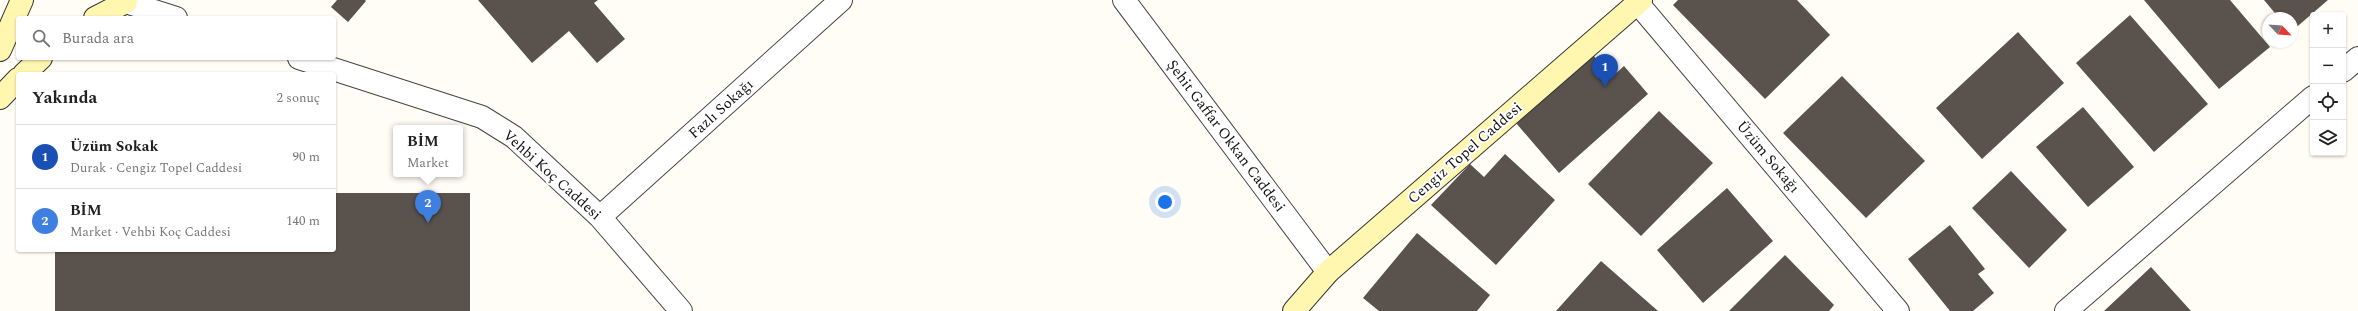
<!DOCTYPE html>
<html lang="tr">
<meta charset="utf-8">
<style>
body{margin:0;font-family:Spectral,serif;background:#f6f6f6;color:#222}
.controls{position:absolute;right:12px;top:12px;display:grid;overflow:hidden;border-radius:4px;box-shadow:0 1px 3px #0004}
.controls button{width:36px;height:36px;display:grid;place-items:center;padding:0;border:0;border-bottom:1px solid #e0e0e0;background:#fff;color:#222;font:20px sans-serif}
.compass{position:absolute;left:2262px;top:12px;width:36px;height:36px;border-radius:50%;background:#fff;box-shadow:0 1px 3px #0004;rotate:115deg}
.you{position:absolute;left:1165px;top:202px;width:14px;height:14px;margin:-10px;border:3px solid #fff;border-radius:50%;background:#1a73e8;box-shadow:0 0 0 6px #1a73e833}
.badge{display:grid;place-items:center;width:26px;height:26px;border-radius:50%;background:#db2777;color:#fff;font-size:13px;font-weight:700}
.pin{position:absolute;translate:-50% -33px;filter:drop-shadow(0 1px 2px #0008)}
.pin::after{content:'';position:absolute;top:21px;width:14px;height:12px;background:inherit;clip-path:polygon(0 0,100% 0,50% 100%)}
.popup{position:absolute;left:393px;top:125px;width:70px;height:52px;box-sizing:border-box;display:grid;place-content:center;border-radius:4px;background:#fff;filter:drop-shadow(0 1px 3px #0005);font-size:13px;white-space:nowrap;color:#767676}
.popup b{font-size:15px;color:#222}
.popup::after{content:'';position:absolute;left:50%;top:100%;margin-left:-8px;border:8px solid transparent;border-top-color:#fff}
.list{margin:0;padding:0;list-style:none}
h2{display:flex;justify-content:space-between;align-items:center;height:52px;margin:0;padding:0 16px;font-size:17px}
h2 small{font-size:13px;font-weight:400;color:#767676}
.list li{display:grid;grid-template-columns:26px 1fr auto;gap:12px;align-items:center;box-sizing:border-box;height:64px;padding:0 16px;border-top:1px solid #e0e0e0}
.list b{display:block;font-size:15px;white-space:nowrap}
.list p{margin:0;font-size:13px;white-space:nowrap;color:#767676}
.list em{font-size:13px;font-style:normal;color:#767676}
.icon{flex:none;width:22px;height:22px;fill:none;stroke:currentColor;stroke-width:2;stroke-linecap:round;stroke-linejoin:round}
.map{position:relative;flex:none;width:2358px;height:311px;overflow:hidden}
.search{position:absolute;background:#fff;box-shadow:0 1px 3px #0004;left:16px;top:16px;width:320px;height:44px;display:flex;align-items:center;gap:10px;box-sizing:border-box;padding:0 14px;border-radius:4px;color:#767676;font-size:15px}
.panel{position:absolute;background:#fff;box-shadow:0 1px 3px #0004;left:16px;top:72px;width:320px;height:180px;border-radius:4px}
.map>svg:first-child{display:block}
.building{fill:#5a524d}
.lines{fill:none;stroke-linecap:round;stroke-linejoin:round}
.minor-casing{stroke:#444;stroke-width:24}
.secondary-casing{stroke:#333;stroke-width:24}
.minor{stroke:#fff;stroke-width:22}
.secondary{stroke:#fff6b0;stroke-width:22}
.labels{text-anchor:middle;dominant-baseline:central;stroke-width:4;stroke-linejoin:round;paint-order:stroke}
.street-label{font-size:15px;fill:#111;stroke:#fff}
</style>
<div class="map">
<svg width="2358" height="311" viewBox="0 0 2358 311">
<rect width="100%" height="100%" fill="#fffdf5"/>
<path class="building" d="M337,0H365L366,1L348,22L331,7Z
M478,0H598L594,3L625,39L597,63L569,31L532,63Z
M1678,0H1797L1830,35L1765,99L1673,5Z
M2144,0H2230L2270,47L2219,89Z
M2264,0H2328L2292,31V18H2279Z
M2130,15L2208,104L2154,152L2076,63Z
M2018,32L2064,83L1982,159L1936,108Z
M1593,55L1612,77L1624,66L1648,94L1559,173L1516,123Z
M1842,76L1925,161L1866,218L1783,133Z
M2083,107L2134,167L2088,207L2036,147Z
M1659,111L1713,163L1641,236L1588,184Z
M1505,154L1555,200L1496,265L1431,205L1470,164L1484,177Z
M2011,171L2067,230L2029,268L1972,208Z
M1727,188L1773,241L1703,303L1657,250Z
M334,193H470V311H55V250H334Z
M1950,225L1985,269L1978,274L1994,293L1973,311H1950L1908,259Z
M1417,233L1490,295L1477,311H1379L1363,298Z
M1785,255L1834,305L1829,311H1729Z
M1601,261L1658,311H1556Z
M2151,267L2191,311H2104Z"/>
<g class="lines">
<g class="minor-casing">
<path id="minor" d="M1124,0L1328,272
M1635,0L1898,311
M126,2L176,18
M299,58L482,117L514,137L600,217L681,311
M2343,71L2358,58
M600,217L841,0
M2066,311L2313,97"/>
</g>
<g class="secondary-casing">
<path id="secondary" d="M95,18L126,2L125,0
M0,50L22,0
M24,74L41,58
M0,98L18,79
M1294,311L1328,272L1641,0"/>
</g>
<use href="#minor" class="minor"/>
<use href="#secondary" class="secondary"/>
</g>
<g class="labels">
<g class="street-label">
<text transform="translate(721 109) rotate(-42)">Fazlı Sokağı</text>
<text transform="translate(1226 136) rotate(53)">Şehit Gaffar Okkan Caddesi</text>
<text transform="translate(1465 153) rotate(-41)">Cengiz Topel Caddesi</text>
<text transform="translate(1768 157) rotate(50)">Üzüm Sokağı</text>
<text transform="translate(552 175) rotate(42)">Vehbi Koç Caddesi</text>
</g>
</g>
</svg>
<div class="controls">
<button>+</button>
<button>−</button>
<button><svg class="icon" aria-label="locate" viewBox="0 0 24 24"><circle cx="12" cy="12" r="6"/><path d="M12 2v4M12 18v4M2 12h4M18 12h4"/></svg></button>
<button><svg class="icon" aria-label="layers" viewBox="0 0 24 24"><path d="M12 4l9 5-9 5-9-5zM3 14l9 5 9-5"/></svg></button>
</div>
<svg class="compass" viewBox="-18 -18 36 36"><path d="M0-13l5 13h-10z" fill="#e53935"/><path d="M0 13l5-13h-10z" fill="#767676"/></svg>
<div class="you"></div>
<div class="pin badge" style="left:1605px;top:87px;background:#1a4fb4">1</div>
<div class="pin badge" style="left:428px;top:223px;background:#3f7fe0">2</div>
<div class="popup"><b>BİM</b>Market</div>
<div class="search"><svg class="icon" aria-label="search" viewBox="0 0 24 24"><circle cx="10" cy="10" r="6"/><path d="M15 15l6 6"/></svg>Burada ara</div>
<section class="panel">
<h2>Yakında<small>2 sonuç</small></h2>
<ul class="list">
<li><span class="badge" style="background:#1a4fb4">1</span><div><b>Üzüm Sokak</b><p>Durak · Cengiz Topel Caddesi</p></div><em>90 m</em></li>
<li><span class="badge" style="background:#3f7fe0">2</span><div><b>BİM</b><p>Market · Vehbi Koç Caddesi</p></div><em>140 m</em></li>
</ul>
</section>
</div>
